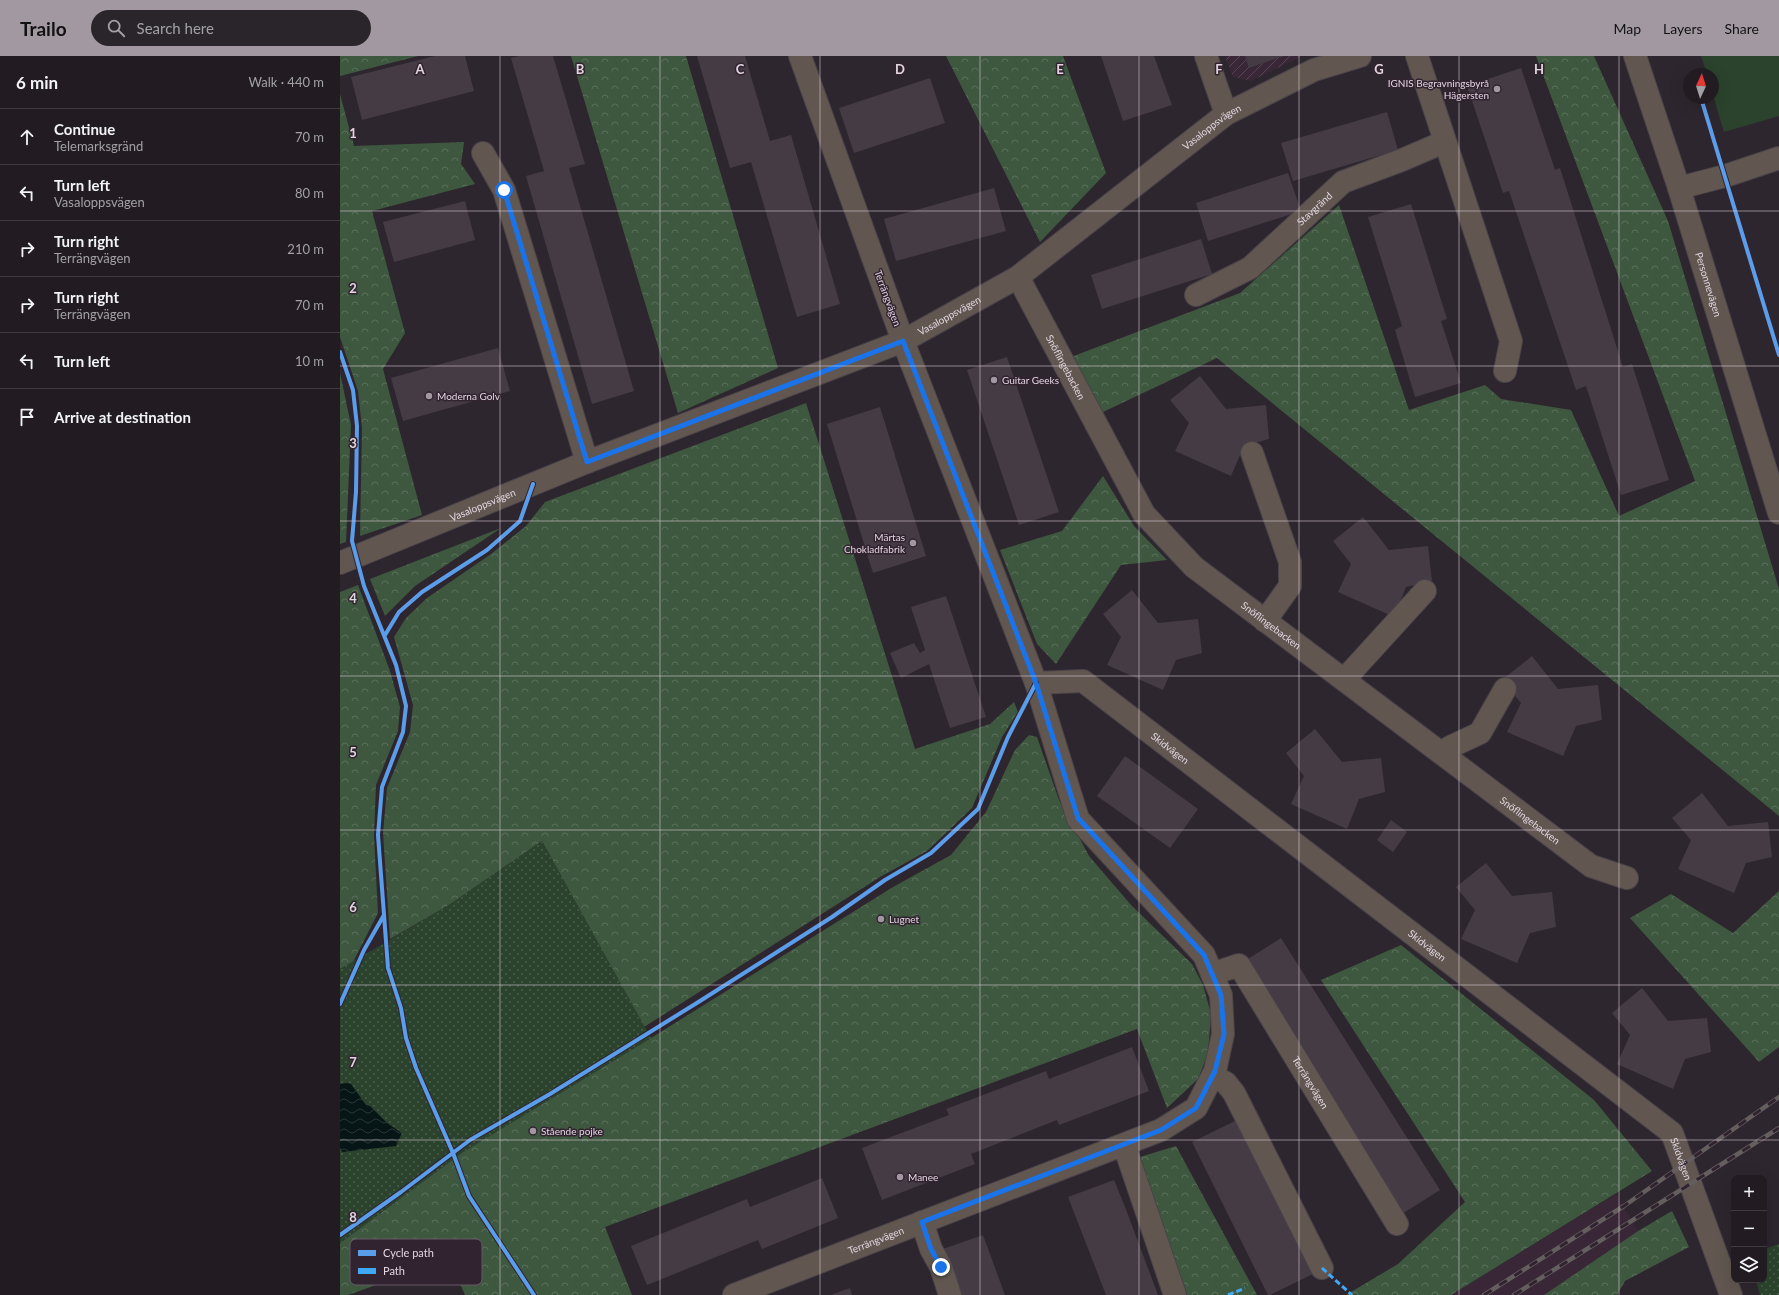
<!DOCTYPE html>
<meta charset="utf-8">
<style>
body{margin:0;font-family:Lato,sans-serif;background:#2a252a;color:#f1f3f6}
.controls{position:absolute;right:12px;bottom:12px;display:grid;overflow:hidden;border-radius:8px;box-shadow:0 4px 16px #0002}
.controls button{width:36px;height:36px;display:grid;place-items:center;padding:0;border:0;border-bottom:1px solid #3f3a40;background:#221c22;color:#f1f3f6;font:20px sans-serif}
.compass{position:absolute;left:1343px;top:12px;width:36px;height:36px;border-radius:50%;background:#221c22;box-shadow:0 4px 16px #0002;rotate:4deg}
.stop{position:absolute;width:12px;height:12px;margin:-9px;border:3px solid #1a73e8;border-radius:50%;background:#fff}
.stop.end{background:#1a73e8;border-color:#fff;box-shadow:0 1px 4px #0008}
.list{margin:0;padding:0;list-style:none}
h2{display:flex;justify-content:space-between;align-items:center;height:52px;margin:0;padding:0 16px;font-size:17px}
h2 small{font-size:13px;font-weight:400;color:#a2a1a5}
.list li{display:grid;grid-template-columns:26px 1fr auto;gap:12px;align-items:center;box-sizing:border-box;height:56px;padding:0 16px;border-top:1px solid #3f3a40}
.list b{display:block;font-size:15px;white-space:nowrap}
.list p{margin:0;font-size:13px;white-space:nowrap;color:#a2a1a5}
.list em{font-size:13px;font-style:normal;color:#a2a1a5}
.icon{flex:none;width:22px;height:22px;fill:none;stroke:currentColor;stroke-width:2;stroke-linecap:round;stroke-linejoin:round}
.map{position:relative;flex:none;width:1439px;height:1239px;overflow:hidden}
header{display:flex;align-items:center;gap:24px;box-sizing:border-box;height:56px;padding:0 20px;background:#a298a2;color:#111}
header strong{font-size:19px}
nav{display:flex;gap:22px;margin-inline-start:auto;font-size:14px}
.search{width:280px;height:36px;background:#2a252a;display:flex;align-items:center;gap:10px;box-sizing:border-box;padding:0 14px;border-radius:22px;color:#a2a1a5;font-size:15px}
main{display:flex}
aside{flex:1;background:#221c22}
.map>svg:first-child{display:block}
.built{fill:#392738}
.industrial{fill:url(#industrial-furrows)}
.grass{fill:#2b432d}
.forest{fill:url(#forest-crowns)}
.park{fill:url(#park-dots)}
.water{fill:url(#water-waves)}
.building{fill:#443b44}
.lines{fill:none;stroke-linecap:round;stroke-linejoin:round}
.minor-casing{stroke:#4a434a;stroke-width:24}
.minor{stroke:#615750;stroke-width:22}
.rail-casing{stroke:#655e5e;stroke-width:4.5}
.rail{stroke:#322331;stroke-width:3;stroke-dasharray:9;stroke-linecap:butt}
.quiet{stroke:#3fa9f5;stroke-width:3;stroke-dasharray:6 3;stroke-linecap:butt}
.cycleway-casing{stroke:#322331;stroke-width:6}
.cycleway{stroke:#5a9eea;stroke-width:4}
.route{stroke:#1a73e8;stroke-width:5}
.grid{fill:none;stroke:#e1d6e0;stroke-width:1;stroke-opacity:0.55}
.poi-dot{fill:#a298a2;stroke:#322331;stroke-width:1.5}
.labels{text-anchor:middle;dominant-baseline:central;stroke-width:3;stroke-linejoin:round;paint-order:stroke}
.poi-label{font-size:10px;fill:#e1d6e0;stroke:#322331;text-anchor:start}
.street-label{font-size:10px;fill:#e1d6e0;stroke:#322331}
.key{fill:#322331;stroke:#675966;stroke-width:1}
.key-label{font-size:11px;fill:#e1d6e0}
.grid-label{font-size:13px;text-anchor:middle;font-weight:bold;fill:#e1d6e0;stroke:#322331;stroke-width:3;stroke-linejoin:round;paint-order:stroke}
</style>
<header>
<strong>Trailo</strong>
<div class="search"><svg class="icon" aria-label="search" viewBox="0 0 24 24"><circle cx="10" cy="10" r="6"/><path d="M15 15l6 6"/></svg>Search here</div>
<nav><a>Map</a><a>Layers</a><a>Share</a></nav>
</header>
<main>
<aside>
<h2>6 min<small>Walk · 440 m</small></h2>
<ul class="list">
<li><svg class="icon" aria-label="ahead" viewBox="0 0 24 24"><path d="M12 20V5M6 11l6-6 6 6"/></svg><div><b>Continue</b><p>Telemarksgränd</p></div><em>70 m</em></li>
<li><svg class="icon" aria-label="left" viewBox="0 0 24 24"><path d="M17 20v-9H6M10 6l-5 5 5 5"/></svg><div><b>Turn left</b><p>Vasaloppsvägen</p></div><em>80 m</em></li>
<li><svg class="icon" aria-label="right" viewBox="0 0 24 24"><path d="M7 20v-9h11M14 6l5 5-5 5"/></svg><div><b>Turn right</b><p>Terrängvägen</p></div><em>210 m</em></li>
<li><svg class="icon" aria-label="right" viewBox="0 0 24 24"><path d="M7 20v-9h11M14 6l5 5-5 5"/></svg><div><b>Turn right</b><p>Terrängvägen</p></div><em>70 m</em></li>
<li><svg class="icon" aria-label="left" viewBox="0 0 24 24"><path d="M17 20v-9H6M10 6l-5 5 5 5"/></svg><div><b>Turn left</b></div><em>10 m</em></li>
<li><svg class="icon" aria-label="arrive" viewBox="0 0 24 24"><path d="M6 21V4h12l-3 4 3 4H6"/></svg><div><b>Arrive at destination</b></div></li>
</ul>
</aside>
<div class="map">
<svg width="1439" height="1239" viewBox="0 0 1439 1239">
<defs>
<pattern id="industrial-furrows" width="10" height="10" patternUnits="userSpaceOnUse"><rect width="10" height="10" fill="#392738"/><path d="M-1 1l2-2M0 10L10 0M9 11l2-2" fill="none" stroke="#554654"/></pattern>
<pattern id="forest-crowns" width="20" height="18" patternUnits="userSpaceOnUse"><rect width="20" height="18" fill="#3d583e"/><path d="M2 6a3 3 0 1 1 6 0M12 15a3 3 0 1 1 6 0" fill="none" stroke="#596f5a"/></pattern>
<pattern id="park-dots" width="8" height="8" patternUnits="userSpaceOnUse"><rect width="8" height="8" fill="#2b432d"/><path d="M2 2h.1M6 6h.1" fill="none" stroke="#495d4b" stroke-width="1.8" stroke-linecap="round"/></pattern>
<pattern id="water-waves" width="16" height="10" patternUnits="userSpaceOnUse"><rect width="16" height="10" fill="#061515"/><path d="M0 5q4-4 8 0t8 0" fill="none" stroke="#2a3637"/></pattern>
</defs>
<rect width="100%" height="100%" fill="#2e262e"/>
<path class="built" d="M1276,1138L1298,1175L1204,1239H1111Z"/>
<path class="industrial" d="M885,0H962L911,25L893,21Z"/>
<path class="grass" d="M1361,0H1439V60L1384,76L1373,39V18H1367Z"/>
<path class="forest" d="M0,0H78L0,20Z
M231,0H346L438,312L338,357Z
M606,0H723L766,117L700,186Z
M1196,0H1254L1328,165L1439,533V760L877,302L763,356L731,301L900,237L999,149L1069,354L1145,329L1161,343L1231,354L1279,460L1355,425Z
M0,38L14,90L124,86L121,108L135,128L32,155L65,277L43,313L82,459L20,480L22,372L18,335L0,281Z
M0,317L11,369L6,486L0,488Z
M466,347L575,693L650,668L674,646L678,656L662,681L632,752L587,795L540,821L304,971L202,785L109,849L50,883L43,777L47,732L70,676L73,649L54,581L66,562L87,542L151,498L186,470L205,446Z
M763,420L794,470L827,504L781,509L716,608L697,588L660,494L722,475Z
M161,472L75,530L45,560L30,523Z
M18,529L50,615L60,651L58,675L36,729L34,780L38,857L13,906L0,913V536Z
M689,679L697,681L719,744L749,800L791,849L852,908L863,929L871,958L868,997L858,1023L827,1052L797,973L265,1171L292,1239H125L109,1203L8,1239H0V1187L123,1096L311,982L553,831L611,799L646,756L675,694Z
M1439,835V991L1419,1006L1290,862L1331,838L1393,877Z
M1061,889L1254,1044L1312,1115L1111,1239H1006L1058,1208L1125,1146L981,924Z
M836,1090L917,1239H830L780,1107Z
M1332,1155L1349,1191L1285,1225L1277,1239H1204L1298,1175Z"/>
<path class="park" d="M202,785L311,982L123,1096L0,1187V913L109,849Z
M1439,1188V1239H1420L1416,1224H1424V1193Z"/>
<path class="water" d="M7,1027L11,1028L26,1049L30,1050L47,1067L62,1077L56,1090L2,1096L0,1091V1028Z"/>
<path class="building" d="M95,0H125L134,35L22,64L11,21Z
M179,0H213L245,108L229,112L294,335L252,348L186,120L204,115L171,2Z
M357,0H405L430,85L451,79L500,248L457,261L411,106L390,112Z
M761,0H814L832,49L783,65Z
M905,0H944L909,12Z
M1181,12L1215,114L1220,112L1283,311L1292,308L1329,424L1281,439L1246,330L1236,334L1169,135L1163,137L1127,30Z
M590,22L605,67L514,97L499,52Z
M1047,56L1058,94L953,125L941,87Z
M948,117L961,155L868,185L856,147Z
M654,132L666,175L556,205L544,163Z
M125,145L135,184L54,206L43,166Z
M1071,148L1107,263L1101,265L1121,327L1075,341L1055,274L1062,270L1028,161Z
M861,183L872,218L762,253L751,219Z
M158,292L170,335L63,365L51,322Z
M667,301L719,456L679,469L627,314Z
M860,320L886,353L926,349L929,383L904,390L891,420L835,395L849,367L830,344Z
M540,351L586,500L533,517L487,368Z
M1023,461L1049,494L1088,490L1092,525L1066,531L1054,561L998,536L1011,508L993,485Z
M792,534L818,567L858,563L862,597L836,604L823,634L767,609L781,581L763,558Z
M606,540L646,661L610,672L589,608L561,622L550,597L574,587L580,597L585,594L571,551Z
M1192,600L1218,633L1258,629L1262,664L1236,670L1223,700L1167,676L1181,647L1162,624Z
M975,673L1002,706L1041,702L1045,736L1019,743L1007,773L951,748L964,720L946,697Z
M785,700L858,753L830,792L757,740Z
M1362,737L1388,770L1428,766L1432,801L1406,807L1394,837L1338,813L1351,784L1332,762Z
M1051,764L1067,776L1053,796L1037,784Z
M1146,807L1172,840L1212,836L1216,871L1190,877L1177,907L1121,883L1135,854L1116,831Z
M941,882L1100,1134L1062,1158L903,906Z
M1302,932L1328,965L1367,962L1371,996L1345,1003L1333,1033L1277,1008L1290,979L1272,957Z
M792,991L809,1035L719,1069L717,1064L631,1098L635,1108L542,1144L522,1092L609,1059L606,1053L706,1015L709,1023Z
M897,1064L973,1218L930,1239H928L852,1086Z
M482,1122L498,1162L422,1193L418,1184L307,1229L291,1190L407,1143L410,1151Z
M774,1124L785,1151L818,1239H766L728,1141Z
M643,1179L665,1239H617L600,1194Z
M510,1232L512,1239H491Z"/>
<g class="lines">
<g class="minor-casing">
<g id="minor">
<path d="M866,0L886,58"/>
<path d="M1077,0L1171,285L1165,315"/>
<path id="s1" d="M1295,0L1339,132L1439,457"/>
<path d="M143,97L164,134L247,406"/>
<path d="M1339,132L1385,120L1439,102"/>
<path id="s2" d="M678,221L804,458L854,511L1251,810L1287,822"/>
<path id="s3" d="M856,239L910,212L1003,126L1062,104L1104,86"/>
<path d="M912,397L950,506V530L925,565"/>
<path id="s4" d="M0,507L247,406L563,285L678,221L886,58L974,14L1020,0"/>
<path d="M1006,625L1012,615L1085,535"/>
<path id="s5" d="M696,627L743,625L1332,1077L1391,1239"/>
<path d="M1103,698L1110,691L1140,677L1165,633"/>
<path id="s6" d="M872,918L899,909L1057,1168"/>
<path d="M873,1020L886,1027L894,1037L982,1212"/>
<path d="M784,1089L835,1239"/>
<path d="M582,1166L591,1193L601,1211L610,1239"/>
<path id="s7" d="M394,1239L821,1074L856,1052L875,1015L883,978L881,939L864,899L738,763L696,627L563,285L460,0"/>
</g>
</g>
<use href="#minor" class="minor"/>
<g class="rail-casing">
<path id="rail" d="M1144,1239L1284,1150L1439,1041
M1174,1239L1439,1072"/>
</g>
<use href="#rail" class="rail"/>
<path class="quiet" d="M982,1212L1012,1239
M888,1239L905,1232"/>
<g class="cycleway-casing">
<path id="cycleway" d="M1361,42L1439,299
M0,296L13,334L17,370L16,436L12,485L24,530L56,609L66,650L63,676L42,731L38,779L48,912L61,952L66,982L76,1012L113,1097L129,1140L194,1239
M45,579L59,556L82,536L147,494L180,465L193,428
M0,948L24,894L44,859
M0,1179L61,1136L130,1084L210,1038L360,945L492,861L545,824L591,797L638,753L668,681L696,627"/>
</g>
<use href="#cycleway" class="cycleway"/>
</g>
<g class="lines">
<path class="route" d="M164,134L247,406L563,285L696,627L738,762L864,899L881,939L884,978L875,1015L856,1052L821,1074L582,1166L591,1193L601,1211"/>
</g>
<path class="grid" d="M160,0V1239M320,0V1239M480,0V1239M640,0V1239M799,0V1239M959,0V1239M1119,0V1239M1279,0V1239M0,155H1439M0,310H1439M0,465H1439M0,620H1439M0,774H1439M0,929H1439M0,1084H1439"/>
<g class="poi-dot">
<circle cx="1157" cy="33" r="4"/>
<circle cx="654" cy="324" r="4"/>
<circle cx="89" cy="340" r="4"/>
<circle cx="573" cy="487" r="4"/>
<circle cx="541" cy="863" r="4"/>
<circle cx="193" cy="1075" r="4"/>
<circle cx="560" cy="1121" r="4"/>
</g>
<g class="labels">
<g class="poi-label">
<text x="1149" y="27" text-anchor="end">IGNIS Begravningsbyrå<tspan x="1149" dy="12">Hägersten</tspan></text>
<text x="662" y="324">Guitar Geeks</text>
<text x="97" y="340">Moderna Golv</text>
<text x="565" y="481" text-anchor="end">Märtas<tspan x="565" dy="12">Chokladfabrik</tspan></text>
<text x="549" y="863">Lugnet</text>
<text x="201" y="1075">Stående pojke</text>
<text x="568" y="1121">Manee</text>
</g>
<g class="street-label">
<text stroke="none"><textPath href="#s4" startOffset="982">Vasaloppsvägen</textPath></text>
<text stroke="none"><textPath href="#s3" startOffset="148">Stavgränd</textPath></text>
<text stroke="none"><textPath href="#s1" startOffset="240">Personnevägen</textPath></text>
<text transform="translate(548 242) rotate(70)">Terrängvägen</text>
<text stroke="none"><textPath href="#s4" startOffset="658">Vasaloppsvägen</textPath></text>
<text stroke="none"><textPath href="#s2" startOffset="102">Snöflingebacken</textPath></text>
<text stroke="none"><textPath href="#s4" startOffset="154">Vasaloppsvägen</textPath></text>
<text stroke="none"><textPath href="#s2" startOffset="438">Snöflingebacken</textPath></text>
<text stroke="none"><textPath href="#s5" startOffset="157">Skidvägen</textPath></text>
<text stroke="none"><textPath href="#s2" startOffset="762">Snöflingebacken</textPath></text>
<text stroke="none"><textPath href="#s5" startOffset="481">Skidvägen</textPath></text>
<text stroke="none"><textPath href="#s6" startOffset="166">Terrängvägen</textPath></text>
<text stroke="none"><textPath href="#s5" startOffset="817">Skidvägen</textPath></text>
<text stroke="none"><textPath href="#s7" startOffset="152">Terrängvägen</textPath></text>
</g>
</g>
<rect x="10" y="1183" width="132" height="46" rx="6" class="key"/>
<rect x="18" y="1194" width="18" height="6" fill="#5a9eea"/>
<rect x="18" y="1212" width="18" height="6" fill="#3fa9f5"/>
<g class="key-label">
<text x="43" y="1201">Cycle path</text>
<text x="43" y="1219">Path</text>
</g>
<g class="grid-label">
<text x="80" y="18">A</text>
<text x="240" y="18">B</text>
<text x="400" y="18">C</text>
<text x="560" y="18">D</text>
<text x="720" y="18">E</text>
<text x="879" y="18">F</text>
<text x="1039" y="18">G</text>
<text x="1199" y="18">H</text>
<text x="13" y="82">1</text>
<text x="13" y="237">2</text>
<text x="13" y="392">3</text>
<text x="13" y="547">4</text>
<text x="13" y="701">5</text>
<text x="13" y="856">6</text>
<text x="13" y="1011">7</text>
<text x="13" y="1166">8</text>
</g>
</svg>
<div class="controls">
<button>+</button>
<button>−</button>
<button><svg class="icon" aria-label="layers" viewBox="0 0 24 24"><path d="M12 4l9 5-9 5-9-5zM3 14l9 5 9-5"/></svg></button>
</div>
<svg class="compass" viewBox="-18 -18 36 36"><path d="M0-13l5 13h-10z" fill="#e53935"/><path d="M0 13l5-13h-10z" fill="#a2a1a5"/></svg>
<div class="stop" style="left:164px;top:134px"></div>
<div class="stop end" style="left:601px;top:1211px"></div>
</div>
</main>
